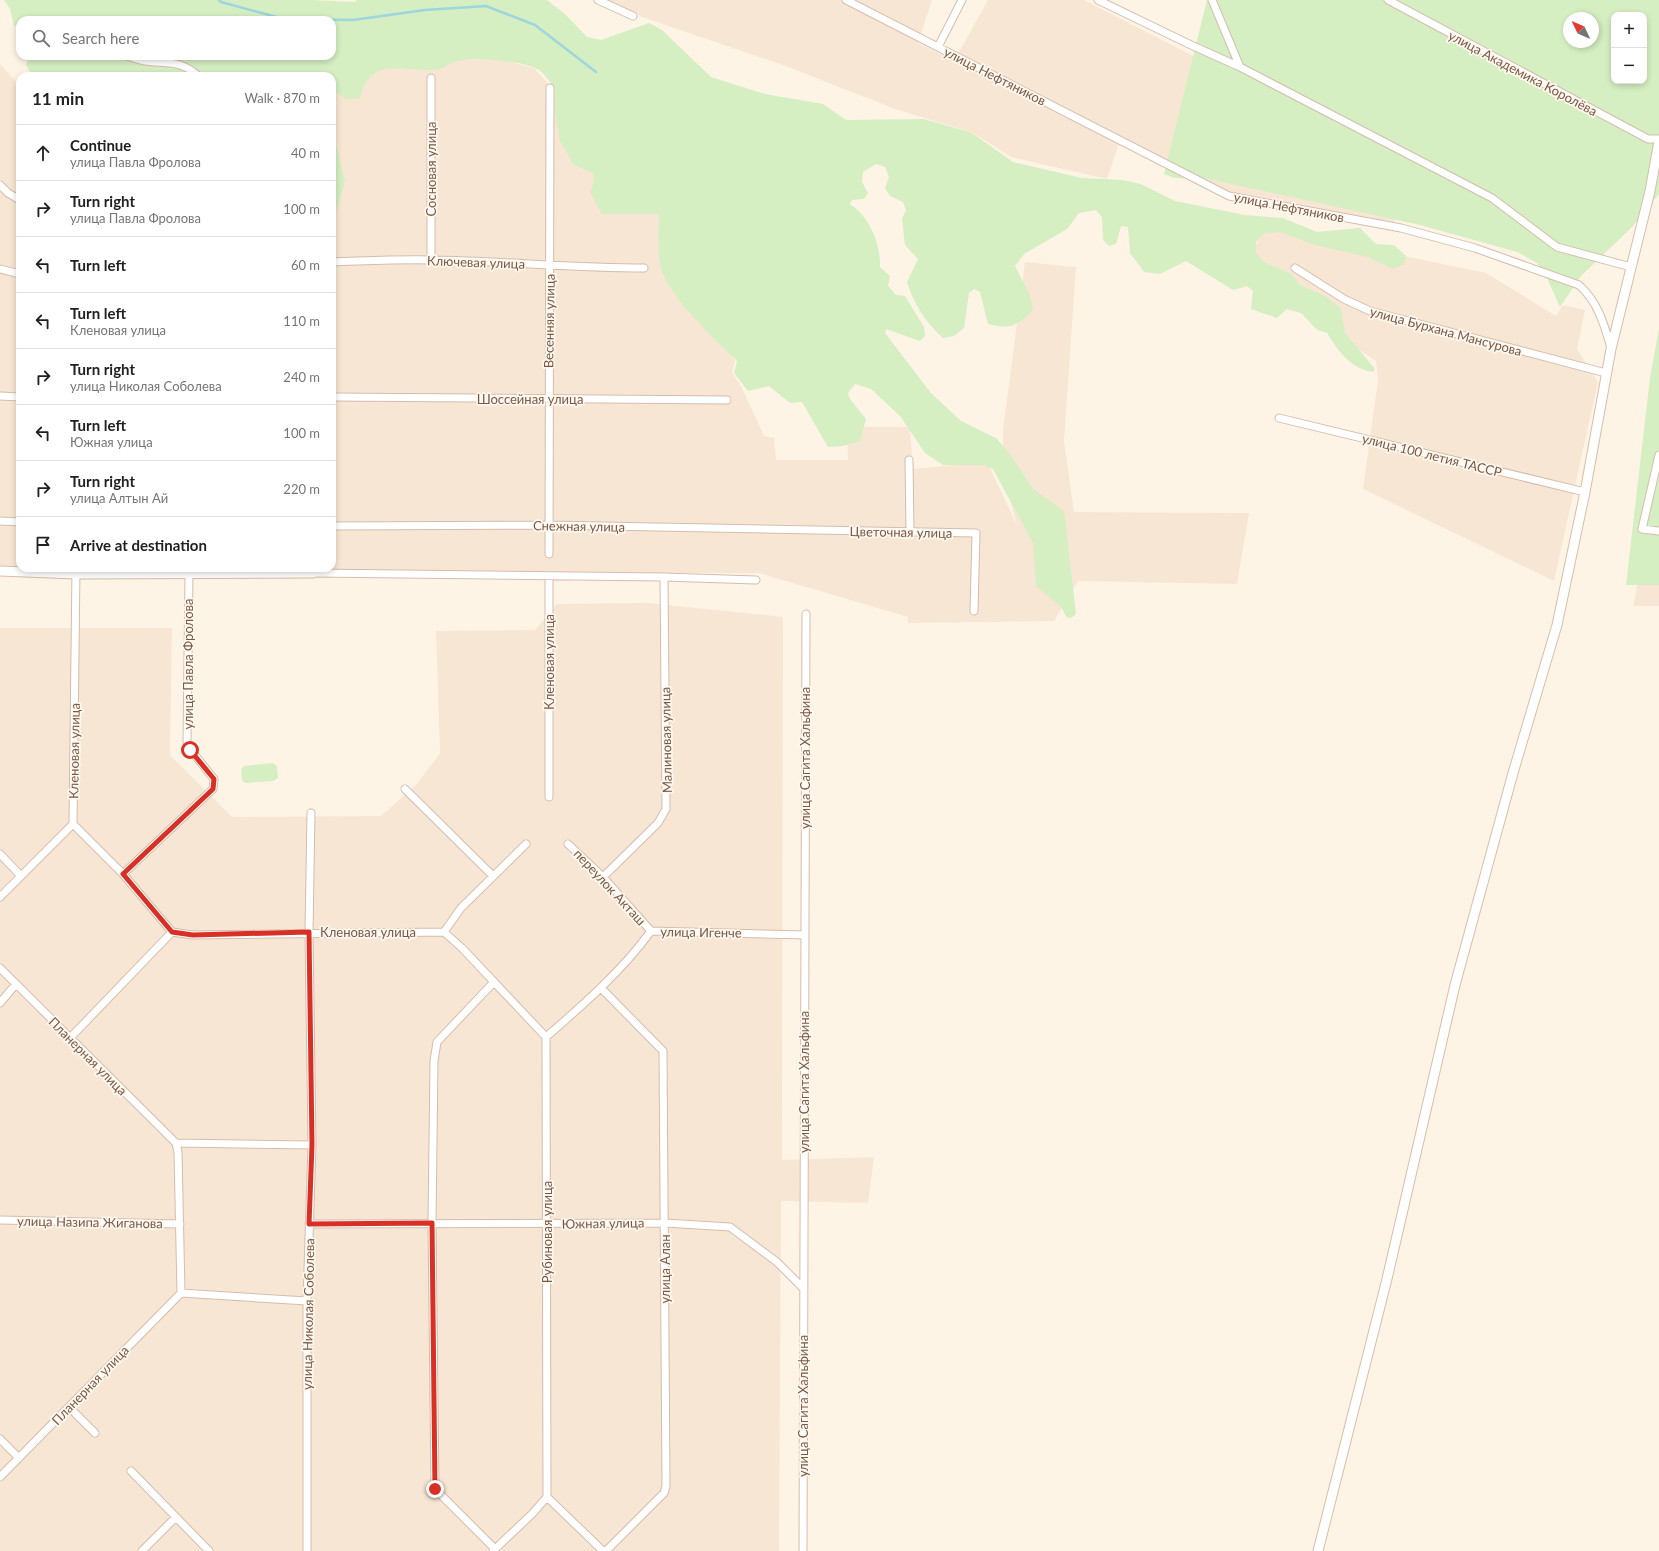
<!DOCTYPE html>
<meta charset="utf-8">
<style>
body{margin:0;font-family:Lato,sans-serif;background:#f6f6f6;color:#202124}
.controls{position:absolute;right:12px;top:12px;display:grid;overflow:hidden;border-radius:8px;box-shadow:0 2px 6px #0003}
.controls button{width:36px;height:36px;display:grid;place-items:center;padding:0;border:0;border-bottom:1px solid #e0e0e0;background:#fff;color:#202124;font:20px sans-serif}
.compass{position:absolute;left:1563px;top:12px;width:36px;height:36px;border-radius:50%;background:#fff;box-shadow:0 2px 6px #0003;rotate:314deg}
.stop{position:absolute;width:12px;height:12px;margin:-9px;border:3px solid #d93025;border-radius:50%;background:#fff}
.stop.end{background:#d93025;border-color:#fff;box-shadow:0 1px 4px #0008}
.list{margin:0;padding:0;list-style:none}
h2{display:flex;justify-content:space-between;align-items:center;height:52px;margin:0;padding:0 16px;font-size:17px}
h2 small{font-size:13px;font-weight:400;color:#757577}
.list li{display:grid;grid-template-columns:26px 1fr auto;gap:12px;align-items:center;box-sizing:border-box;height:56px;padding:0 16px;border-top:1px solid #e0e0e0}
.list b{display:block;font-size:15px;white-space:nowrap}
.list p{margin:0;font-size:13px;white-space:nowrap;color:#757577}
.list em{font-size:13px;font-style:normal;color:#757577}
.icon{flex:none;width:22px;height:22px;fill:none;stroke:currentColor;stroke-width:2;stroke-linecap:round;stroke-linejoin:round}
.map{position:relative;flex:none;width:1659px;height:1551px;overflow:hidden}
.search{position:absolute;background:#fff;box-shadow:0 2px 6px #0003;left:16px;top:16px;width:320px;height:44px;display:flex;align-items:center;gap:10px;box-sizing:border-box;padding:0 14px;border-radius:12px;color:#757577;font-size:15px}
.panel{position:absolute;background:#fff;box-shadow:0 2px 6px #0003;left:16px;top:72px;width:320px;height:500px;border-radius:12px}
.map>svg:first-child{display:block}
.residential{fill:#f7e6d3}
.green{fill:#d5eec2;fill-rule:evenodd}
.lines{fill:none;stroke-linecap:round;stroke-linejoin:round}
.stream{stroke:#9dd6de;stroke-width:2.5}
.street-casing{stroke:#d5bdad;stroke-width:9}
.secondary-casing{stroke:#d8bda9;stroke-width:11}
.street{stroke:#fff;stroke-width:7}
.secondary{stroke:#fff;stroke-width:9}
.route{stroke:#d93025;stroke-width:5}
.labels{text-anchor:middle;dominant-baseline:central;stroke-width:3.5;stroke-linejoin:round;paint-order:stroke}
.street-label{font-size:13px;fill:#7b5847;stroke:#fff8ee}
</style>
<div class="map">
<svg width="1659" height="1551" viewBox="0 0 1659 1551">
<rect width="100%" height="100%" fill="#fef4e6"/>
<path class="residential" d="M609,0H932L918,43L954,61L988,0H1084L1423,174L1394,222L1229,196L1120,141L1107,179L1011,157L973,133L895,109L783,65L642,17Z
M413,37L534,68L553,89L659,214L660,263L735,361L732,372L742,388L764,436L774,438L776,460H848L847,427H910L913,469L987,462L1017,525L1003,474V430L1025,262L1076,267L1064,441L1074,512L1249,513L1237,584L1078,581L1054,621L908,623V617L759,573L0,572V64L20,86V568H332V76Z
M1267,224L1312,237L1486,273L1556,316L1563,305L1585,310L1577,349L1598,382L1554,581L1363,489L1378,380L1376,361L1340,337L1248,260Z
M1659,484V606H1633Z
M648,603L783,617L782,1160L874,1157L868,1203L781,1201L779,1551H0V628H172L170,755L232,817L381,816L416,785L440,753L436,631L535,630L557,604Z"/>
<path class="green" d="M4,0H312L354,2L357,0H547L565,14L587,37L601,40L649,23L662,30L711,77L765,94L823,104L846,120L924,119L972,133L1013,162L1082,178L1122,180L1141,184L1175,201L1245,215L1283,218L1317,232L1360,228L1376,244L1394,245L1406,256L1404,264L1393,269L1368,257L1315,245L1280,232L1265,233L1256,242V252L1264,262L1291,274L1300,285L1327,297L1341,309L1345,333L1375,369L1373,372C1351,369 1338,351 1327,333L1317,330L1301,313L1287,309L1277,318L1251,309L1253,291L1247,286L1233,290L1186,261L1160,274L1144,272L1130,253L1128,227L1121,226L1116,244L1109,246L1103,240L1102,217L1096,210L1079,213L1067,229L1024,254L1015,266L1030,295L1033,310C1016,326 1012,330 988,324L980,292L974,289L969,293L964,328L954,336L943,338C927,324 913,303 907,282L918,259L905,245L902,219L906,210L903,202L890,196L885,188L889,177L885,167L876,164L863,172L862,182L868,193L864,199L852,200L850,204C870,217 881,245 880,267L890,276L888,286L896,295L905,296L924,327L925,336L920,341L886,329L885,333L931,393L961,421L996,438L1010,454L1033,489L1064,511L1076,614L1071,618L1066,617L1062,608L1036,586L1033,543L993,469L984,465H943L925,453L900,416L871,389L855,384L848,393L850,399L866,419L860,441L843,446L828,447L802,402L790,403L769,386L748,391L734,373L737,361C715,339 664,293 660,263C657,247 659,230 659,214H602L590,192L594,182L593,173L574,165L560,141L555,112V88C550,83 545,74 539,70C526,61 476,57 461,60C452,61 444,69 435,70C403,72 370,55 360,98L347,99L332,90V76H32L26,65L29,56H332V20H20V28L14,26L10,9Z
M1207,0H1659V194L1632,227L1581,276L1560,307L1547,278L1537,263L1517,252L1420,225L1209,179L1174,178L1164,174ZM1614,15H1644V81H1614ZM1569,18H1593V42H1569Z
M332,128L345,181L332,227Z
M1659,328V585H1626L1650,378Z
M273,763L277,766L278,778L273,781L245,783L242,780L241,769L244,766Z"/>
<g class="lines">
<path class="stream" d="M219,0L221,2L284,19L353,20L425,10L486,6L535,25L596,72"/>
<g class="street-casing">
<path id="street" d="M598,0L633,16
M846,0L1229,196L1401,228L1475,248L1579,285C1598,302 1604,324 1611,348
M1098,0L1191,45L1240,67
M1212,0L1240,67L1492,198L1557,247L1631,267
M1388,0L1648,139H1659
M938,47L962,0
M127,56C133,58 139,60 145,61C167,64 182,60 198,76
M431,78V260
M0,185L8,193L20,200
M332,262C366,261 399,259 433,260C503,261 573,268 644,268
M1295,268L1344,299L1370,311L1606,373
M0,269L20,274
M0,396L20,397
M332,397L727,400
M1279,418L1585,492
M1659,455L1642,529L1659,531
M909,460L910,532
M0,521L20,522
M332,526L550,525L976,533L974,611
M549,554L550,88
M313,573L664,577L756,580
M405,789L493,876
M549,797V576
M568,844L603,877L651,931
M0,854L21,876
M123,874L213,789L214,779L190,749L187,742L189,574
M603,877L658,823L666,809L664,577
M0,897L73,824L76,568
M651,931L805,935
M172,932L193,935L444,932
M444,932L462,948L546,1037L547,1497L532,1514L493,1551
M444,932L461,908L526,844
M0,968L176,1143
M493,983L437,1042L434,1061L432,1223L435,1489L495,1549
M601,988L663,1051L666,1486L664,1493L606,1551
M0,1003L16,984
M546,1037C583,1005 622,971 651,931
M70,1038L172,932L123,874L73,824
M176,1143L178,1152L181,1293
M176,1143L312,1145
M0,1220L180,1224
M309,1224L665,1223L730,1227L777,1262L803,1288
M181,1293L307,1301
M69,1407L95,1433
M0,1439L19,1458
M131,1471L209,1551
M0,1477L181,1293
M547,1497L603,1551
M142,1551L176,1517
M307,1551V1301L312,1145L309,932L311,813
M803,1551L806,614"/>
</g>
<g class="secondary-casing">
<path id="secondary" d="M0,571L76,574L313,573
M1318,1551L1387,1279L1455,985L1513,773L1557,625L1585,492L1611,349L1650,191L1659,141"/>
</g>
<use href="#street" class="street"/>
<use href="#secondary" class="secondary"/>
</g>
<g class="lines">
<path class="route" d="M190,750L214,779L213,789L123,874L172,932L193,935L309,932L312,1145L309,1224L432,1223L435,1489"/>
</g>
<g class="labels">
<g class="street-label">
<text transform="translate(1523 73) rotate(28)">улица Академика Королёва</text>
<text transform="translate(995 76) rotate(27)">улица Нефтяников</text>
<text transform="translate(431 169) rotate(-90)">Сосновая улица</text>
<text transform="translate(1289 207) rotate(11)">улица Нефтяников</text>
<text transform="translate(476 262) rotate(2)">Ключевая улица</text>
<text transform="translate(549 321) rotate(-89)">Весенняя улица</text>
<text transform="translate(1446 331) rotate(15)">улица Бурхана Мансурова</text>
<text x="530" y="399">Шоссейная улица</text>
<text transform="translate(1432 455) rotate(14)">улица 100 летия ТАССР</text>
<text transform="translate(579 526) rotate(1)">Снежная улица</text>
<text transform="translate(901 532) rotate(1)">Цветочная улица</text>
<text transform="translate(549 662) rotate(-90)">Кленовая улица</text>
<text transform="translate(188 664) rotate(-90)">улица Павла Фролова</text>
<text transform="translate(666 740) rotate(-91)">Малиновая улица</text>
<text transform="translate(74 751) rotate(-89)">Кленовая улица</text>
<text transform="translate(805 758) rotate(-90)">улица Сагита Хальфина</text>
<text transform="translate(610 887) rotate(47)">переулок Акташ</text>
<text x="368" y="932">Кленовая улица</text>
<text transform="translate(701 932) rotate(1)">улица Игенче</text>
<text transform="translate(88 1056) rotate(45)">Планерная улица</text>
<text transform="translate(804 1082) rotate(-90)">улица Сагита Хальфина</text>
<text transform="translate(90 1222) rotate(1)">улица Назипа Жиганова</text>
<text transform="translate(603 1223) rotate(-1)">Южная улица</text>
<text transform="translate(547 1232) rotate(-90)">Рубиновая улица</text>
<text transform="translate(665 1269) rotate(-90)">улица Алан</text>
<text transform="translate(308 1314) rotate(-89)">улица Николая Соболева</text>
<text transform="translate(90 1385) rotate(-46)">Планерная улица</text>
<text transform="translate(803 1406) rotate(-90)">улица Сагита Хальфина</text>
</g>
</g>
</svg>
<div class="controls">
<button>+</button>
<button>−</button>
</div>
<svg class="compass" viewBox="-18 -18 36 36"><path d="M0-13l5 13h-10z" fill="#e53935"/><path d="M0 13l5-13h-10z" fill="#757577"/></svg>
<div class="stop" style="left:190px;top:750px"></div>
<div class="stop end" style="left:435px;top:1489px"></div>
<div class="search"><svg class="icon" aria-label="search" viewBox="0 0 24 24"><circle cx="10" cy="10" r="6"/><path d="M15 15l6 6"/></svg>Search here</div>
<section class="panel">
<h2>11 min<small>Walk · 870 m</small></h2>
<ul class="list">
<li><svg class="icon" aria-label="ahead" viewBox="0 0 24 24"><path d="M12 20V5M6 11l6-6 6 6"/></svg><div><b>Continue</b><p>улица Павла Фролова</p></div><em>40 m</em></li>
<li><svg class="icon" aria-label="right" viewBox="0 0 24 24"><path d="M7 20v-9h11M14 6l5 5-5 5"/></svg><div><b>Turn right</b><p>улица Павла Фролова</p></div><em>100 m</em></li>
<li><svg class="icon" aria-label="left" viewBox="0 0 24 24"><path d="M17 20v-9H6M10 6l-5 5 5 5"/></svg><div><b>Turn left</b></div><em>60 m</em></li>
<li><svg class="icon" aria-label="left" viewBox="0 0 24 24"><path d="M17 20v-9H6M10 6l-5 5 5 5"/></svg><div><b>Turn left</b><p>Кленовая улица</p></div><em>110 m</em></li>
<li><svg class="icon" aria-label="right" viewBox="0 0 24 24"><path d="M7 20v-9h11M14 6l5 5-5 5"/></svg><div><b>Turn right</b><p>улица Николая Соболева</p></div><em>240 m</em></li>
<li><svg class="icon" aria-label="left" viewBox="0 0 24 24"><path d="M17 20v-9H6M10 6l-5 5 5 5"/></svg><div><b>Turn left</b><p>Южная улица</p></div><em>100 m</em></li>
<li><svg class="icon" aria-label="right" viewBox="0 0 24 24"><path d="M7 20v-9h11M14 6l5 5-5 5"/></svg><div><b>Turn right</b><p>улица Алтын Ай</p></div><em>220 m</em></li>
<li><svg class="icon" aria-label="arrive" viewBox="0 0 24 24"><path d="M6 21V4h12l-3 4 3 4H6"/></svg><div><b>Arrive at destination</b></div></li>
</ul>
</section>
</div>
